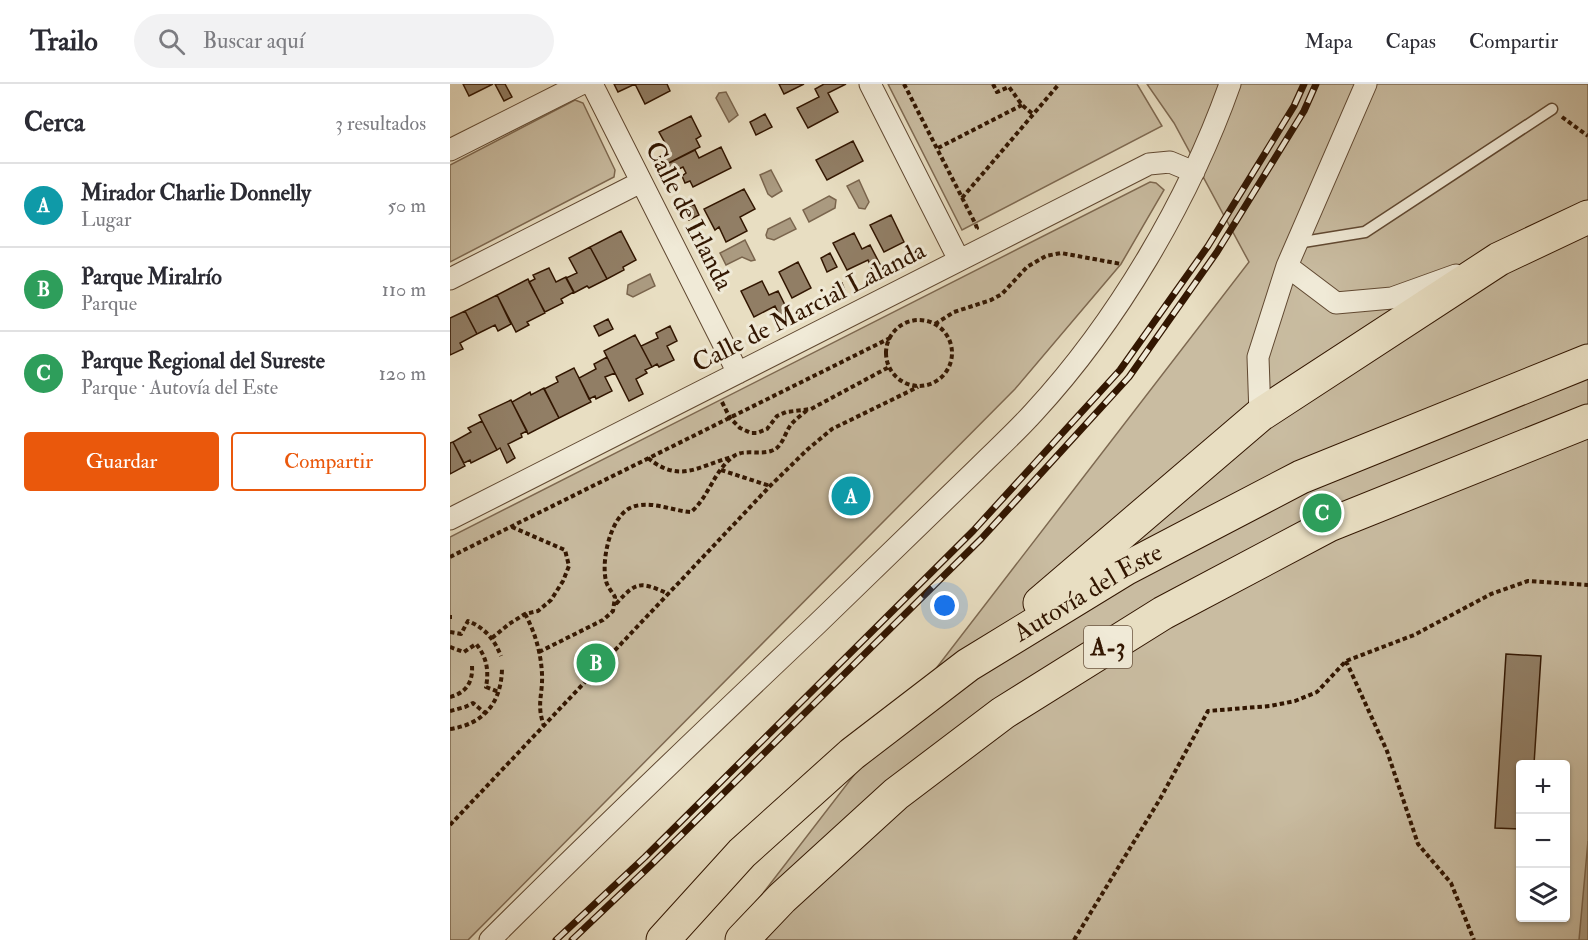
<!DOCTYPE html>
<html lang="es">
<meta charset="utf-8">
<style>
body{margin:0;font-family:"IM FELL Double Pica",serif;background:#f2f2f3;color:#2b2b33}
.controls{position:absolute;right:18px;bottom:18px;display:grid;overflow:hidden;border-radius:6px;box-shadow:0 2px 4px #0004}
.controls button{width:54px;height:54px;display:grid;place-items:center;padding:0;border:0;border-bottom:2px solid #e1e1e2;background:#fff;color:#2b2b33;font:30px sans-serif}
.you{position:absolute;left:495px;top:522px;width:21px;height:21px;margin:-15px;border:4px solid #fff;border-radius:50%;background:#1a73e8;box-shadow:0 0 0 9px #1a73e833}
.badge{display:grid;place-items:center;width:39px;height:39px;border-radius:50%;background:#ea580c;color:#fff;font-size:20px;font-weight:700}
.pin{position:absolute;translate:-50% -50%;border:3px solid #fff;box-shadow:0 2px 6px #0006}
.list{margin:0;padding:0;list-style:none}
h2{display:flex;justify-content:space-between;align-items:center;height:78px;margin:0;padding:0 24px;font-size:26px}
h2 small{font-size:20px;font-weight:400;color:#7c7c81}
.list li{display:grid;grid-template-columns:39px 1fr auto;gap:18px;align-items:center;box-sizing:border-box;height:84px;padding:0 24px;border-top:2px solid #e1e1e2}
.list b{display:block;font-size:22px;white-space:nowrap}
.list p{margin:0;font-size:20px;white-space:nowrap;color:#7c7c81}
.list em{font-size:20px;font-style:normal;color:#7c7c81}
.actions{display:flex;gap:12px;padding:18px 24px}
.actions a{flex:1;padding:14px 0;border:2px solid #ea580c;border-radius:6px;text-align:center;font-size:21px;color:#ea580c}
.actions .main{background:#ea580c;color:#fff}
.icon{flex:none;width:33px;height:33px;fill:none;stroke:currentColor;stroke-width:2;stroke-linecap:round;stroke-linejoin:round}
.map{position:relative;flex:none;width:1138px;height:856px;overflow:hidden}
header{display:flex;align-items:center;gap:36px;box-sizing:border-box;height:84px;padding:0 30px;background:#fff;border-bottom:2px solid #e1e1e2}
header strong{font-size:28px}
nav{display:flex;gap:33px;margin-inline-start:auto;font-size:21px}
.search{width:420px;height:54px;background:#f2f2f3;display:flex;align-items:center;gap:15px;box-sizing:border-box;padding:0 21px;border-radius:33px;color:#7c7c81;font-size:22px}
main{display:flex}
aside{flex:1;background:#fff}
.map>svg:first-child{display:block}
.green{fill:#c9bca1;stroke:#7e6951;stroke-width:1.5;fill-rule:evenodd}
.water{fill:#aa9a80;stroke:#7a654d;stroke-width:1.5}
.building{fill:#917e65;stroke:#321601;stroke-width:1.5}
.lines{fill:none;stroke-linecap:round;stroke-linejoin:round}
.service-casing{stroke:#604831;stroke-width:13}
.minor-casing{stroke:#604831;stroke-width:23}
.motorway-casing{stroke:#321601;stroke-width:35}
.path{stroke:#321601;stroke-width:4;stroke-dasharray:4.5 3;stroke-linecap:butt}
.service{stroke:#f0ead7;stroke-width:10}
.minor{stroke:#f0ead7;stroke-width:21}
.motorway{stroke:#e8dec2;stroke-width:33}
.rail-casing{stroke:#321601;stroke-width:7}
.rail{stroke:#f0ead7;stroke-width:4.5;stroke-dasharray:14;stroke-linecap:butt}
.labels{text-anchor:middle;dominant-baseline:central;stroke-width:6;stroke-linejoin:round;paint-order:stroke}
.shield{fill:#f0ead7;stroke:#6b5641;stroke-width:1.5}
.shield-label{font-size:24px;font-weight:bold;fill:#321601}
.street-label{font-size:26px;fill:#321601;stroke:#f0ead7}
</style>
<header>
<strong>Trailo</strong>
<div class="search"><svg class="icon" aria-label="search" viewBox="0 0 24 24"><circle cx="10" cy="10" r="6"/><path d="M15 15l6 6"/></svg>Buscar aquí</div>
<nav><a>Mapa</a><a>Capas</a><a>Compartir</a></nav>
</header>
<main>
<aside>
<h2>Cerca<small>3 resultados</small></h2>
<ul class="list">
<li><span class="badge" style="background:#0f9aa8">A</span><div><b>Mirador Charlie Donnelly</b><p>Lugar</p></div><em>50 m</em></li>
<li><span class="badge" style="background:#2e9e5b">B</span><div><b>Parque Miralrío</b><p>Parque</p></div><em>110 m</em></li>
<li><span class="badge" style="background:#2e9e5b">C</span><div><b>Parque Regional del Sureste</b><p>Parque · Autovía del Este</p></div><em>120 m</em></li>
</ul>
<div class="actions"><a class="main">Guardar</a><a>Compartir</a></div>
</aside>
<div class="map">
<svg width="1138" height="856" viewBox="0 0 1138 856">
<rect width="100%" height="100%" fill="#e8dec2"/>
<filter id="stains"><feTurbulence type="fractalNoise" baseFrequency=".00333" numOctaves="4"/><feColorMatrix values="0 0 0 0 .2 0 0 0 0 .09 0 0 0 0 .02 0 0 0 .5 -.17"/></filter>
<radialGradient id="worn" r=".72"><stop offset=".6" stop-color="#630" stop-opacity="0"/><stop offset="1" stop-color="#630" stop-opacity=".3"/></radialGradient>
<path class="green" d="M438,0H687L712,42L512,146Z
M697,0H1138V856H277L799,178L724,39ZM1070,680H1116V834H1070Z
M125,16L133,19L165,86L164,93L0,178V81Z
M700,98L706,99L714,106L671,180L565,305L18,856H0V453Z"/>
<path class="water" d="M276,8L288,31L279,38L266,14L269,9Z
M321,86L332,107L322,113L318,110L310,91Z
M409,96L419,118L415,125L409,124L397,102Z
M379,112L386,116L385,124L359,138L353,126Z
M340,134L346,145L324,156L317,154L316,151L318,145Z
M295,156L305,176L301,177L292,173L276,181L270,169Z
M200,190L205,202L183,213L177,210L178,201Z
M1138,757V856H1129Z"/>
<path class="building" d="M13,0H43L19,12Z
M45,0H55L62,13L54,17Z
M164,0H217L220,7L195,20L185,0L168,8Z
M329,0H354L334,10Z
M374,0H396L378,9L388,28L358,44L347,24L369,13L365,5Z
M315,30L322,43L306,51L300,38Z
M241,32L251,52L246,55L250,63L207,85L203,76L220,68L209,48Z
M403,57L413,77L377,96L366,76Z
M271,63L281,84L243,103L240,97L235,99L232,92L236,89L233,83L211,93L207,85L245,66L249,74Z
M294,105L305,125L290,133L297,147L276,158L269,143L265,146L254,125Z
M244,120L249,131L239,136L234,125Z
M441,131L454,158L434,168L420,141Z
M171,147L186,176L173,183L174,186L157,195L140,163Z
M404,149L412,165L420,161L434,188L425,192L418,176L397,186L383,159Z
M140,163L157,195L139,204L137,202L124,209L116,194L127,189L119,174Z
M380,169L387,183L377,188L371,174Z
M348,178L361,204L342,214L329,188Z
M99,184L106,198L116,193L124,208L111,215L113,219L95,228L79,198L85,195L83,191Z
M78,195L95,229L77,238L79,241L66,248L47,211Z
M312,197L319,211L328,207L342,235L333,239L325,222L304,233L291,207Z
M392,199L395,207L388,212L383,203Z
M47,211L61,240L48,247L45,241L27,250L15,227Z
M15,227L27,250L10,259L13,265L0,271V234Z
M158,235L163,245L149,252L144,242Z
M220,242L227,257L217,262L224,276L209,283L207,280L202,283L191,262L208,254L206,249Z
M185,251L202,283L195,286L197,289L186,295L193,310L179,317L154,267Z
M157,273L165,289L155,293L162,307L146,315L145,312L139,315L129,294L146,285L144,280Z
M124,284L141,318L109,334L94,305L108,298L106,293Z
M94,304L109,334L78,350L62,318L80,308L81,311Z
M61,316L77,347L71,350L72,353L58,360L65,374L57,379L50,364L47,366L29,331Z
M32,337L47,366L21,379L20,376L14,379L3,358L21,348L18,344Z
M3,358L15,382L0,390V359Z
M1056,570L1091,572L1084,680H1070V745L1045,744Z"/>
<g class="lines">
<g class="service-casing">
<path id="service" d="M847,159L915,148L1102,25"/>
</g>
<g class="minor-casing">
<path id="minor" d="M142,0L288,289
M420,0L505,168L511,175
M0,66L131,0
M837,182L886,219L942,214L1006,191
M0,195L191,98
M810,331L808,273L837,182L916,0
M0,435L699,80L720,78L744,88
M40,856C147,749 256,645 366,541C420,489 474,437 527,385C546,366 566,348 584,328C667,238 739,116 780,0"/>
</g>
<g class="motorway-casing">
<g id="motorway">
<path d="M590,519L810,331L1049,175L1138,133"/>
<path id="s1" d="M213,856L292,769L402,670L518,581L675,485L851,393L1138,277"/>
<path d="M292,856L332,814L446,710L553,629L713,529L879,441L1138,337"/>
</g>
</g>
<path class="path" d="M454,0L525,139L527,144L525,145
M543,0L547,8L559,3L572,21L584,31
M1112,33L1138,52
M488,64L572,21
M512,114L609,0
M436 269a33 33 0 1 1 66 0a33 33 0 1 1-66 0Z
M485,240L504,228L541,216L552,210L577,183L596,172L611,169L671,180
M272,318L280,334L290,344L301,349H307L317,345L327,332L336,328L361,325L439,283
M198,374C230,400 248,382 282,373
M271,386L320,402
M0,473L440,254
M166,520C187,496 191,498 219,510
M75,530C85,548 91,569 92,590C93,611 86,620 94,642
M0,533H2
M0,548L11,550L18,537C35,544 44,555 51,572
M42,554L59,540L75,530L88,527L101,516L113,497L119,482L115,466L62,443
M0,563L14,568L26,560C37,573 39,587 36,603L49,608
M89,568L153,536L163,527L165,513C162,508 157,502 156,497C151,477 160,434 180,424C199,415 222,427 241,428C259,413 264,386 284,372C294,365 309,371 321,367C332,364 334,351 340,342C344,336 352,331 357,326
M896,577L937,667L968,760L1001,799L1024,856
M0,613C16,609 23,598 22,582
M0,627L15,623L23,619L35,629
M0,645C35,640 52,617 52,583
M0,741L320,402L358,365L382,345L468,303
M624,856L710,715L758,627L820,622L845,617L867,608L896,577L964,551L1041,510L1078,497L1138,501"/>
<use href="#service" class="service"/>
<use href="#minor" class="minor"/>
<use href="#motorway" class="motorway"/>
<g class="rail-casing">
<path id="rail" d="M106,856L195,773L523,447L670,286L758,162L844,22L854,0
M122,856L202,780L531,455L679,293L767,168L854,27L866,0"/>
</g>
<use href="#rail" class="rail"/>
</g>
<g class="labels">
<rect class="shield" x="634" y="542" width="48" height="42" rx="4.5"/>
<g class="shield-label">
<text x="658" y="563">A-3</text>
</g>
<g class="street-label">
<text transform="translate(239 132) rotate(63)">Calle de Irlanda</text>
<text transform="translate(359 223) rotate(-27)">Calle de Marcial Lalanda</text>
<text stroke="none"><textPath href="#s1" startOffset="552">Autovía del Este</textPath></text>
</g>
</g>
<rect width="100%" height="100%" filter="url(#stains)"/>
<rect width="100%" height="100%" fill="url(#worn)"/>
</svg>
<div class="controls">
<button>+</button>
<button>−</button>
<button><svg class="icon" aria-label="layers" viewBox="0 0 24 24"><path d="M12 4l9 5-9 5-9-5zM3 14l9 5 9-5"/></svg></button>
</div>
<div class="you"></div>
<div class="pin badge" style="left:401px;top:412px;background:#0f9aa8">A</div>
<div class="pin badge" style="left:146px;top:579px;background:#2e9e5b">B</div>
<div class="pin badge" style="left:872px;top:429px;background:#2e9e5b">C</div>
</div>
</main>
